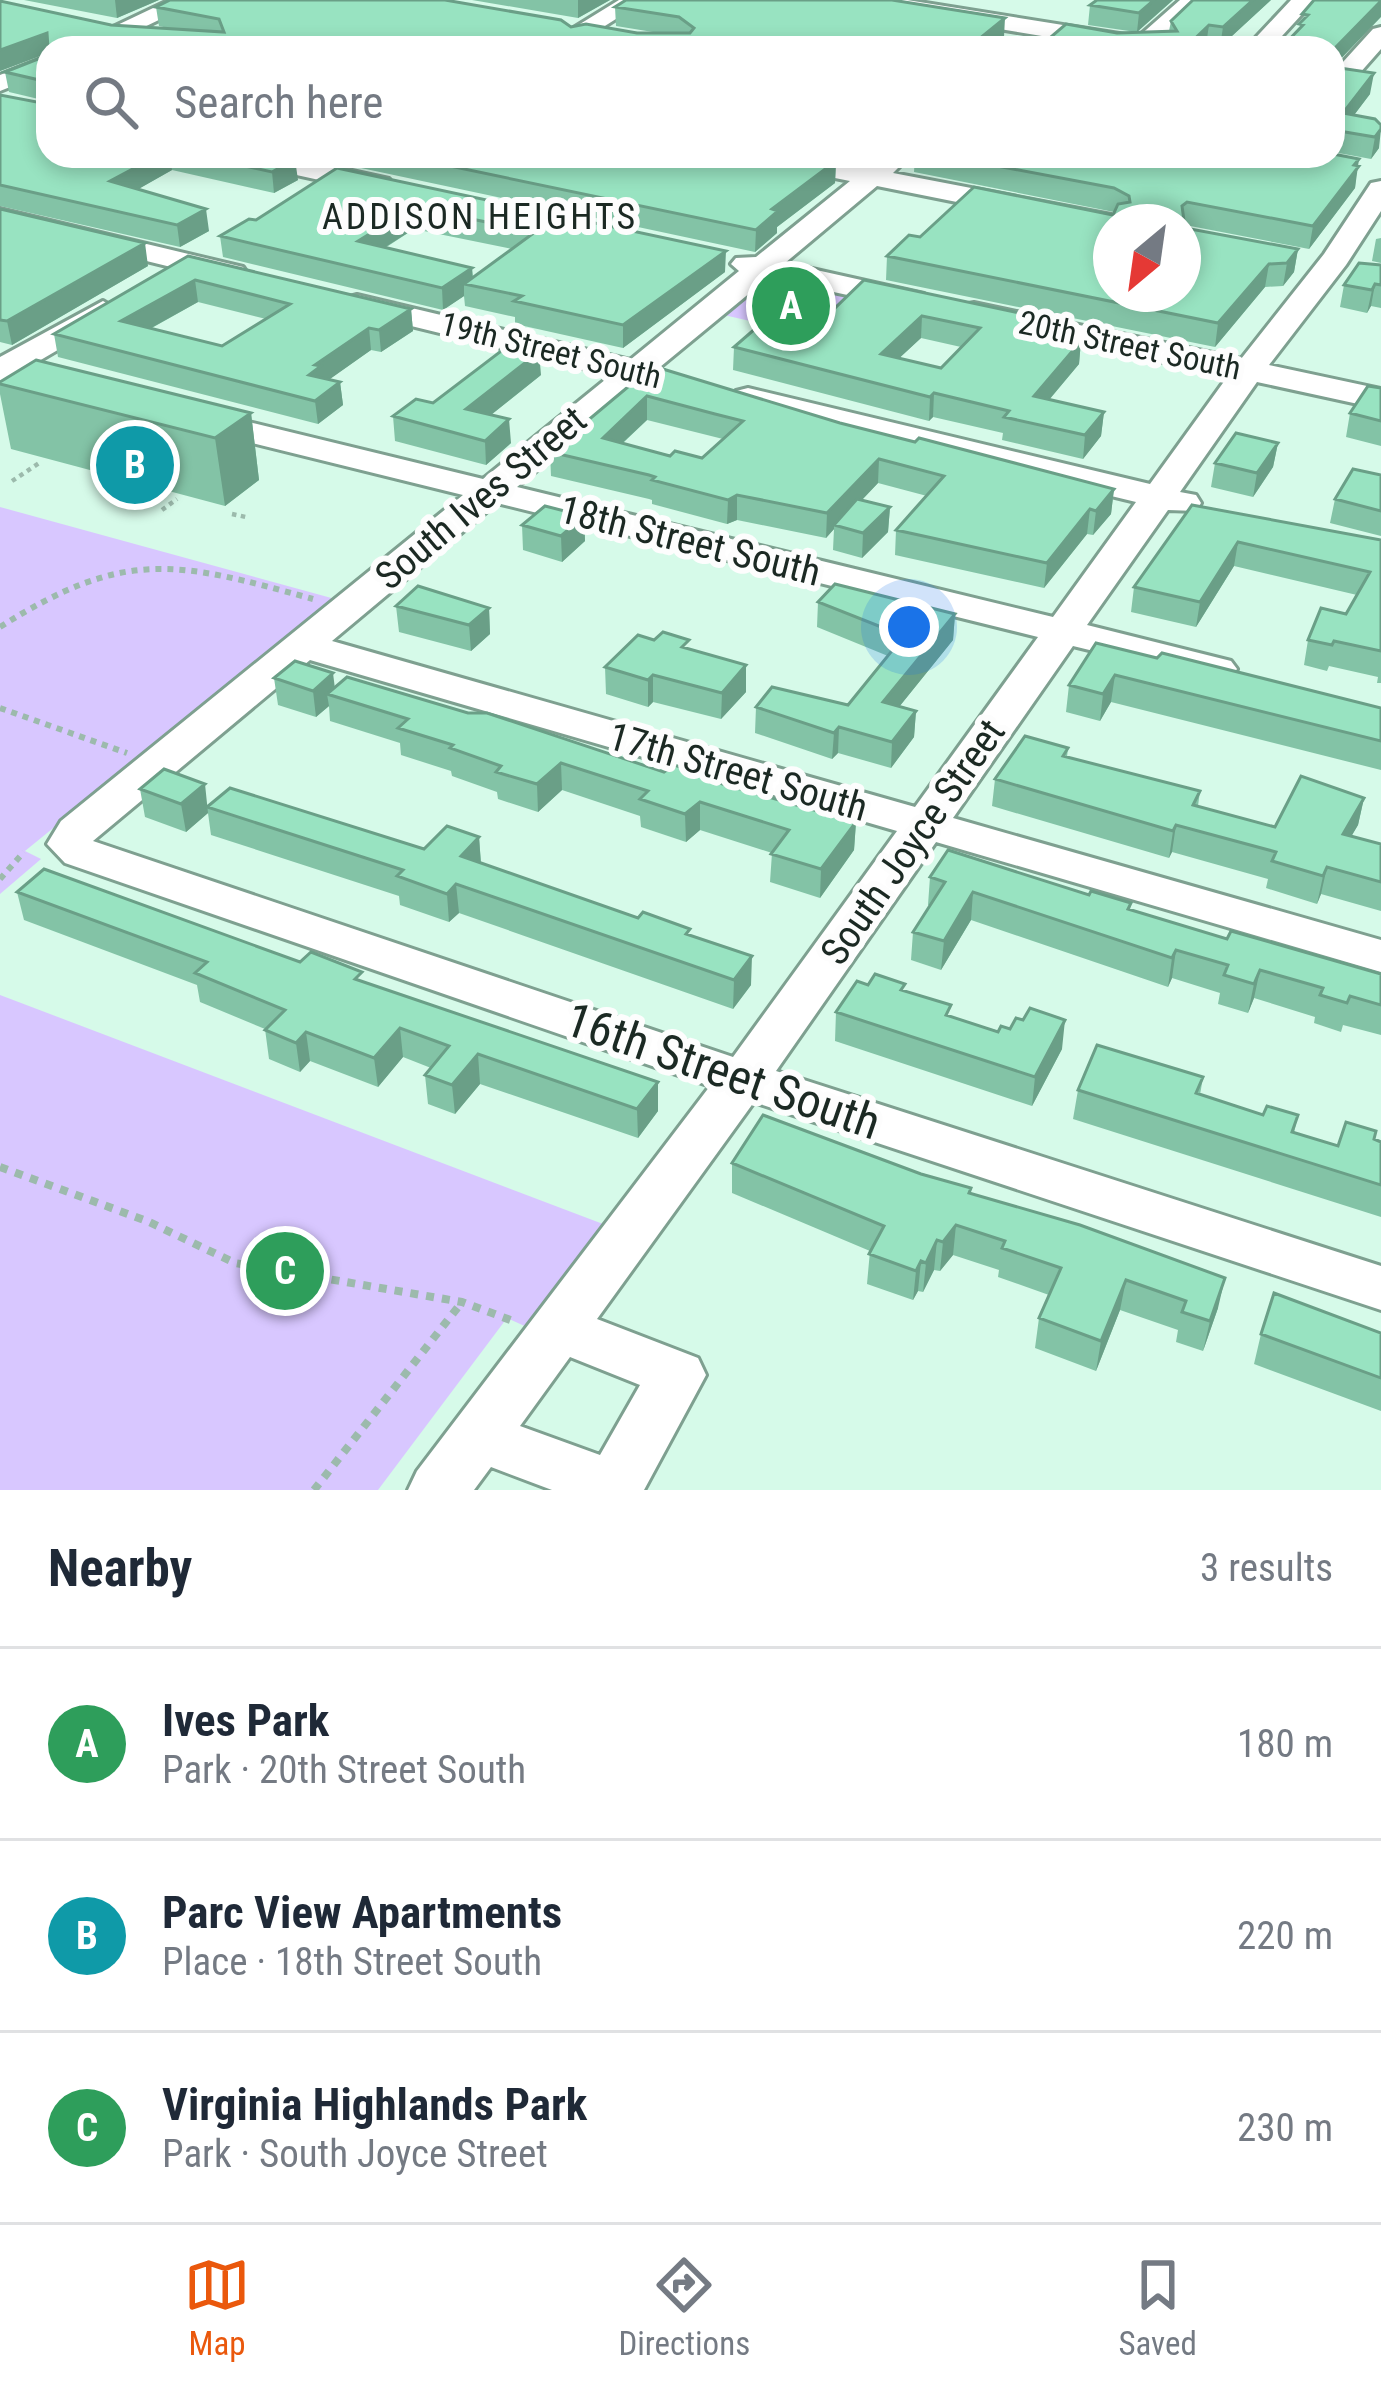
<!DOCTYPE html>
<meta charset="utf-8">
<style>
body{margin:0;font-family:"Roboto Condensed",sans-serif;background:#f6f6f7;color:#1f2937}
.compass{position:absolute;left:1093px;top:204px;width:108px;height:108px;border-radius:50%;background:#fff;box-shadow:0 6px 18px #0003;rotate:209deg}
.you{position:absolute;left:909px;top:627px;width:42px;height:42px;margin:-30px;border:9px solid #fff;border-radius:50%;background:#1a73e8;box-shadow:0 0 0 18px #1a73e833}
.badge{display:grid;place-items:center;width:78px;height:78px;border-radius:50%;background:#ea580c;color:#fff;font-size:39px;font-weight:700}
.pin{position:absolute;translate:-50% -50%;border:6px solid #fff;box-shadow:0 3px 12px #0006}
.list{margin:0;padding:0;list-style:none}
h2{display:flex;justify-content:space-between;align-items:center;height:156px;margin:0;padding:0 48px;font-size:51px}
h2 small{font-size:39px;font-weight:400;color:#747a83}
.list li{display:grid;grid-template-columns:78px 1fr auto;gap:36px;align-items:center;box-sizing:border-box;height:192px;padding:0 48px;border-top:3px solid #e0e1e3}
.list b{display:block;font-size:45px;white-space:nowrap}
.list p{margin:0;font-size:39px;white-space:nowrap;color:#747a83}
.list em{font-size:39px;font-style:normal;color:#747a83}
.icon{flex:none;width:66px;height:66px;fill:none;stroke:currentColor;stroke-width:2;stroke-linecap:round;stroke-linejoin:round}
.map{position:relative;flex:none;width:1381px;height:1490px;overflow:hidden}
.search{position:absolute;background:#fff;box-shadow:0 6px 18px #0003;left:36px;right:36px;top:36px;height:132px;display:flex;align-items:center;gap:30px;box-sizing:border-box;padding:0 42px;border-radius:36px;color:#747a83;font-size:45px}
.sheet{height:732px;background:#fff}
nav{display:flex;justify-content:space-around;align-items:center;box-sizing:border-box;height:168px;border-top:3px solid #e0e1e3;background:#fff;font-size:33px;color:#747a83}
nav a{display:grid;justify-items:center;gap:6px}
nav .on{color:#ea580c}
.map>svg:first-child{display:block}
.green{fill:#d8c7ff}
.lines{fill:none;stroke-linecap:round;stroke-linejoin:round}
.minor-casing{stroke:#7ea090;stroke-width:6}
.path-far2{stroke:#9cbaac;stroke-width:4.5;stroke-dasharray:4.5 4.5;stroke-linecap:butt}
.path-far1{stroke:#9cbaac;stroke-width:6;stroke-dasharray:6 6;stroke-linecap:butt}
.path{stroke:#9cbaac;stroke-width:8;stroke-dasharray:8 8;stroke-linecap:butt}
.minor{fill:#fff;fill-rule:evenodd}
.wall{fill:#83c3a6;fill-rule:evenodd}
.shaded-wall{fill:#6a9f87}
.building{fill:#98e3c1;stroke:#6a9f87;stroke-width:3;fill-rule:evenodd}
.labels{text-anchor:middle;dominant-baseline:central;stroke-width:12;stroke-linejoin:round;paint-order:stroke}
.far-street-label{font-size:33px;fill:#1b2923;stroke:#fdfdfd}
.far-neighbourhood-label{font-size:36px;letter-spacing:3px;fill:#1b2923;stroke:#fdfdfd}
.street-label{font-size:39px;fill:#1b2923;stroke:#fdfdfd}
.near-street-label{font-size:48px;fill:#1b2923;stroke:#fdfdfd}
</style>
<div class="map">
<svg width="1381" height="1490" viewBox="0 0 1381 1490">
<rect width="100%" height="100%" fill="#d6fae9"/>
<path class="green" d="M770,277L858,297L814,336L724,315Z
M0,507L335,599L25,851L41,859L0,894Z
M0,995L603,1224L529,1328L507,1318L378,1490H0Z"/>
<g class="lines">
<g class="minor-casing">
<path id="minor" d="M170,0H200L101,48H69Z
M619,0H646L570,48H541Z
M854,0H907L1138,37L1180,0H1204L1161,41L1171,48H1115L865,7Z
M1291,0H1315L1271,48H1246Z
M1381,27V49L1351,83H1333V73L1373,29Z
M48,56V72L0,91V75Z
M233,156H283L389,179L393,185L379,193L237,162Z
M751,156H805L866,168L881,156H910L893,173L1111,215L1124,222H1111V233L877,186L785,263L924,294L928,300L924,306L913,309L768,278L660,367L668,375L663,382H642L517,487L1053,617L1136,502L736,405L732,398L736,391L748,388L1150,484L1228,376L963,319L959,312L963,305L974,303L1241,359L1324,254L1371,183L1381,181V211L1346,265L1269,365L1381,389V409L1257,382L1180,492L1196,495L1201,503L1196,511L1168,510L1087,625L1231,661L1237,669L1231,677L1217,681L1073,646L953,818L1381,940V972L936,842L776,1071L1381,1266V1310L754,1102L597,1319L698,1358L706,1375L644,1490H552L491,1467L474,1490H408L417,1471L710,1086L65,863L47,844L61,821L463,495L187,427L182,420L187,413L199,410L483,479L611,375L346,310L342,304L346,298L357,295L630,360L739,271L731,264L736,258L756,257L850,181L755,162ZM497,503L1038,637L915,807L332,641ZM310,660L897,831L733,1057L93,841ZM570,1357L640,1385L600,1455L520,1426Z
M0,209L243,267L247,273L232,282L0,225Z
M103,301L118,310L114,317L27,368L81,381L85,388L81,395L69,398L0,381V357Z"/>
</g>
<path class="path-far2" d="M12,481L39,463
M162,510L177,499
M232,514L246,517"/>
<path class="path-far1" d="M0,627C125,548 176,561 313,599
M0,708L127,753
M0,879L24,852"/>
<path class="path" d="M0,1167L147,1221L235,1263L462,1302L516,1322
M314,1490L462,1302"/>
<use href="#minor" class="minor"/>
</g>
<path class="wall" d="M24,0H159L117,18Z
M472,0H610L578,18Z
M1097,0H1173L1137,32L1169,31L1171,21L1271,0L1220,47L1206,45L1203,48H1038L1117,33L1136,32L1088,25L1090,5Z
M0,1L111,25L173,29L159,26L156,7L659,33L616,26L615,7L1004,37L990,48H48V53L0,71Z
M48,55V156H283L298,180L274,193L172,170L138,189L209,231L180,247L0,206V95L47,104V101L9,92L5,72Z
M1333,67L1370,94L1354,115L1375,119L1379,148L1371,159L1333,152Z
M305,156H346L330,161Z
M348,156H809L836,161L835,183L777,227V233L755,252L361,168L359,159Z
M828,156H870L861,163Z
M915,156H1333L1357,165L1355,188L1309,249L1185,225V228L1298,249L1294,272L1283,286L1265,287L1215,347L886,280L887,256L920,237L1113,215L1114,212L914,172Z
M337,168L725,272L623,348L515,324V317L465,306L464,296L443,310L223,257L220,236L256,220ZM414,229L512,249L473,277L472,268L385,248Z
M0,209L148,266L12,345L0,342Z
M1381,238V263L1372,261L1376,239Z
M188,256L411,309L413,331L381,352L371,350L328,380L340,382L343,405L318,424L58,357L54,334ZM198,302L266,319L222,346L150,329Z
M1381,265V308L1371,306L1367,313L1340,307L1344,285Z
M864,280L1029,315L1028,329L1081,341L1079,364L1049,400L1104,412L1101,436L1083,459L1002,440L1003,433L933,417L929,421L733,370L734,347L803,339ZM921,338L961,347L941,368L899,358Z
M653,366L840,423L1114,489L1111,514L1093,535L1087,534L1044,588L895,555L896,530L927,496L878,483L862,500L890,507L888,532L862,558L833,550L834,529L826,538L737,520L727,524L652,504V500L649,499L551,476L550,452ZM647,420L723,439L702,458L670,456L623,443Z
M541,375L491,415L511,443L486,465L395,441L393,416L433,403Z
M0,382L251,413L259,480L225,506L11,449L0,394Z
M1381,388V446L1346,437L1350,413Z
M1278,443L1273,467L1253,497L1211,487L1215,463Z
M1381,475V536L1330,523L1335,499Z
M1192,505L1381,540V683H1377L1378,677L1329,666L1327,671L1304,665L1308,640L1346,614L1357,595L1234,566L1196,627L1131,612L1134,587Z
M584,516L585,541L562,562L523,550L522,525Z
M818,602L955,614L953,640L899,707L916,711L914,737L891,768L838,753L832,759L755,733L756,707L848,705L888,656L817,627Z
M396,606L489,608L490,634L471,651L399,632Z
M689,649L746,692L721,719L653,702L648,707L606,694L605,667Z
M1157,658L1381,708V770L1111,702L1100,721L1066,712L1069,685Z
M274,678L335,687L664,772L715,778V782L856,822L854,850L820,898L770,882L772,853L700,830L686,842L641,827L640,816L562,790L538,812L498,799L497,792L452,776L451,771L401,755L400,743L330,721L329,706L316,717L278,705Z
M1068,748L1067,757L1200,791L1198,806L1275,827L1364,798L1358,825L1351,836L1381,844V911L1321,894L1317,904L1266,888L1268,879L1172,852L1169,858L992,806L995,779Z
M140,789L208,806L424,849L479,837L481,863L690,935L751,985L733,1009L459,913L449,922L400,905L399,896L211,835L208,813L186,832L145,817Z
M930,877L1089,895L1131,903L1130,910L1227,939L1381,974V1035L1343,1025L1341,1032L1314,1023L1315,1017L1254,998L1248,1013L1218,1004L1220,993L1172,978L1168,987L971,920L941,970L911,960L913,932L930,906L928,905Z
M17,892L300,962L363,982L658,1111L638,1138L480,1084L455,1114L428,1104L425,1075L431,1068L403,1057L378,1087L310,1061L300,1072L269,1059L265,1029L200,1002L197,985L24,920Z
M868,985L904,991L950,1017L1062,1049L1032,1106L835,1041L836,1012Z
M1203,1077L1200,1095L1263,1115H1298L1294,1133L1338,1146L1374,1139L1381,1142V1217L1073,1119L1078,1090Z
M732,1163L970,1193L1218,1308L1203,1351L1176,1342L1178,1330L1120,1310L1096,1371L1035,1348L1039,1318L1049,1295L998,1277L999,1270L953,1255L940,1271L934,1270L923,1292L918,1291L913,1300L867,1284L870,1251L732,1193Z
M1381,1333V1411L1254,1364L1261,1334Z"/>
<path class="shaded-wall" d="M115,0H159L117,18Z
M578,0H610L578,18Z
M1154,0H1173L1137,32L1139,13Z
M1253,0H1271L1220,47L1223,27Z
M1381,1V17L1333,67V50Z
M1005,18L1004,37L990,48H968Z
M1209,25L1206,45L1203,48H1185Z
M47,33L48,53L0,71V50Z
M1374,73L1370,94L1342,131L1343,113Z
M1381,129L1379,148L1371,159L1375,137Z
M157,156H170L172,170L114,203L110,181Z
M295,159L298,180L274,193L272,172Z
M1359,159L1355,188L1309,249L1313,226Z
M836,161L835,183L777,227V233L755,252L756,230L772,209Z
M413,207L414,229L360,263L358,241Z
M206,209L209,231L180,247L177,225Z
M145,243L148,266L12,345L7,321Z
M1298,249L1294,272L1283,286L1287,263Z
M726,251L725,272L623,348V325Z
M1269,264L1265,287L1215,347L1218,323Z
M472,268L473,286L464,284V296L443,310L442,288Z
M195,280L198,302L124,343L121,321Z
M1375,284L1371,306L1367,313L1372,290Z
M411,309L413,331L381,352L379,330Z
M922,316L921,338L879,377L881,354Z
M369,328L371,350L323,384L309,375L315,365Z
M1081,341L1079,364L1032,420L1034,396Z
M539,352L541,375L468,433L466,409Z
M340,382L343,405L318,424L315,401Z
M934,393L933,417L929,421L930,397Z
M647,396V420L603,461V438Z
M1104,412L1101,436L1083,459L1085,435Z
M251,413L259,480L225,506L215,438Z
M509,419L511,443L486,465L485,441Z
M1278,443L1273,467L1253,497L1257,473Z
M879,459L878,483L837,526L834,525V529L826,538L827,513Z
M1114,489L1111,514L1093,535L1096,511Z
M737,495V520L727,524L728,500Z
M890,507L888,532L862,558L863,533Z
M1090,509L1087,534L1044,588L1047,563Z
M584,516L585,541L562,562L561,536Z
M1238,542L1234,566L1196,627L1200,602Z
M489,608L490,634L471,651L469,625Z
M955,614L953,640L882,728L883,702Z
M746,665V692L721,719L722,693Z
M333,673L336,697L327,694L329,706L316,717L313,691Z
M653,675V702L648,707V680Z
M1115,675L1111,702L1100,721L1103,694Z
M916,711L914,737L891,768L892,742Z
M839,727L838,753L832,759L834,733Z
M561,763L562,790L538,812L537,784Z
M205,784L208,813L186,832L181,804Z
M1364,798L1358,825L1337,861L1343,834Z
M700,802V830L686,842L685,814Z
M856,822L854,850L820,898L821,869Z
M1176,825L1172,852L1169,858L1173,831Z
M479,837L481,865L461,856Z
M1327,867L1321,894L1317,904L1323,876Z
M456,884L459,913L449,922L447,894Z
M973,892L971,920L941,970L944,941Z
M1176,950L1172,978L1168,987L1172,958Z
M752,956L751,985L733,1009L734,980Z
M1260,970L1254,998L1248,1013L1254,984Z
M1065,1020L1062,1049L1032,1106L1035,1077Z
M400,1028L403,1057L378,1087L374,1058Z
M306,1032L310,1061L300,1072L296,1043Z
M478,1054L480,1084L455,1114L452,1085Z
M658,1082V1111L638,1138L637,1109Z
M956,1225L953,1255L940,1271L943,1242Z
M937,1240L934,1270L923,1292L926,1263Z
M921,1261L918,1291L913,1300L916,1271Z
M1225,1278L1218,1308L1203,1351L1210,1321Z
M1126,1280L1120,1310L1096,1371L1101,1341Z"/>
<path class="building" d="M170,0H445L561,20L571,27L586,24L637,33H690L694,28L679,17L615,7L626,0H892L1005,18L968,48H48L47,33L0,50V1L111,25L224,32L219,19L156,7Z
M1097,0H1154L1139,13L1090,5Z
M1193,0H1253L1223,27L1209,25L1185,48H1038L1066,24L1117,33L1177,31L1171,21Z
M1314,0H1381V1L1333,50V48H1281L1303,25L1299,24L1308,15L1302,14Z
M48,55V82L5,72Z
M1333,67L1374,73L1343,113L1375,119L1381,125V129L1375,137L1333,130Z
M48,82V156H157L110,181L206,209L177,225L0,185V95L47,104Z
M1333,154L1359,159L1354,165L1359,166L1313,226L1187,202L1182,206L1185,228L1298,249L1287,263L1269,264L1218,323L887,256L909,235L920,237L974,187L1113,215L1118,204L1130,202L1129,196L1114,188L944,156H1333ZM1111,222H1183V294H1111Z
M200,156H283L295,159L272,172Z
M402,156H809L836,161L772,209L778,211L756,230Z
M337,168L726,251L623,325L514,301L522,296L464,284L535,232L413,207L358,241L472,268L442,288L220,236L249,219L256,220Z
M0,209L145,243L7,321L0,320Z
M188,256L411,309L379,330L369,328L315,365L321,366L309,375L340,382L315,401L54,334ZM195,280L290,304L222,346L121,321Z
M1359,263L1381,265V285L1375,284L1372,290L1344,285Z
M864,280L1029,315L1026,329L1081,341L1034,396L1104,412L1085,435L1004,417L1009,411L934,393L930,397L734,347L756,328L803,339ZM922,316L980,328L941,368L881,354Z
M509,345L539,352L466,409L509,419L485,441L393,416L416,399L433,403Z
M36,360L251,413L215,438L0,384V382Z
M653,366L840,423L915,442L919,438L1114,489L1096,511L1090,509L1047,563L896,530L944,476L879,459L827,513L737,495L728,500L652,480L655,477L649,475L550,452ZM647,396L715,414L743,421L702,458L675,451L670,456L603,438Z
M1368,386L1381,388V421L1350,413Z
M1236,433L1278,443L1257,473L1215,463Z
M1353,469L1381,475V511L1335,499Z
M857,499L890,507L863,533L834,525Z
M1192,505L1381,540V651L1334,641L1332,645L1308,640L1321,608L1346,614L1370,572L1238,542L1200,602L1134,587Z
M545,506L584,516L561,536L522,525Z
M835,584L955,614L883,702L916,711L892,742L839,727L834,733L756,707L772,687L848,705L904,636L818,602Z
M418,586L489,608L469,625L396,606Z
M663,632L689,640L682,647L746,665L722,693L653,675L648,680L605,667L638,635L654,640Z
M1096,643L1157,658L1162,653L1381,708V741L1115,675L1103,694L1069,685Z
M295,661L333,673L313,691L274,678Z
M347,677L468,713H487L664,772L674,765L715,778L712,781L856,822L821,869L771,854L789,830L700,802L685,814L640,799L648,791L561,763L537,784L496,772L501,766L450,748L453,745L398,728L408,719L327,694Z
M1025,736L1068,748L1063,756L1200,791L1193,805L1275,827L1301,776L1364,798L1343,834L1381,844V882L1327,867L1323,876L1272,861L1276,852L1176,825L1173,831L995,779Z
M164,769L205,784L181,804L140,789Z
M230,788L424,849L447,826L479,837L461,856L638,918L643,912L690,929L686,934L752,956L734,980L456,884L447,894L397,876L403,870L207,807Z
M948,850L1089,895L1091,891L1131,903L1128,909L1227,939L1231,931L1381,974V1005L1350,996L1347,1003L1320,995L1323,988L1260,970L1254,984L1224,975L1228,965L1176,950L1172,958L973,892L944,941L913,932L945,882L930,877Z
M44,869L300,962L311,952L362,972L355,979L658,1082L637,1109L478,1054L452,1085L425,1075L449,1046L400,1028L374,1058L306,1032L296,1043L265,1030L285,1010L195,973L207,962L17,892Z
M875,974L905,984L901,990L951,1005L946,1015L998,1032L1001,1026L1010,1029L1016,1018L1023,1020L1030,1008L1065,1020L1035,1077L836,1012L857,981L868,985Z
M1097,1045L1203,1077L1196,1093L1263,1115L1267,1106L1298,1115L1292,1132L1338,1146L1346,1122L1376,1131L1374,1139L1381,1142V1185L1078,1090Z
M763,1115L921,1174L971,1188L969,1193L1080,1225L1225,1278L1210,1321L1182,1312L1186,1301L1126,1280L1101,1341L1039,1318L1061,1268L1002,1248L1005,1241L956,1225L943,1242L937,1240L926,1263L921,1261L916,1271L869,1254L884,1226L732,1163Z
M1274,1293L1381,1333V1378L1261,1334Z"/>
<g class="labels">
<g class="far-street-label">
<text transform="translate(1130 345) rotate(12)">20th Street South</text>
<text transform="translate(551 350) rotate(14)">19th Street South</text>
</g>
<g class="far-neighbourhood-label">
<text x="480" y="217">ADDISON HEIGHTS</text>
</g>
<g class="street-label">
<text transform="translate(481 498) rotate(-40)">South Ives Street</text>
<text transform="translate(690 541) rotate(14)">18th Street South</text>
<text transform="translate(738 772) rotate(16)">17th Street South</text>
<text transform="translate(913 842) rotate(-55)">South Joyce Street</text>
</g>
<g class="near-street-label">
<text transform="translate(723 1071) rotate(19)">16th Street South</text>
</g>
</g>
</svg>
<svg class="compass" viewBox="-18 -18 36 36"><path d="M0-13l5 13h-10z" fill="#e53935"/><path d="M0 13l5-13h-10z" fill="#747a83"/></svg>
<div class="you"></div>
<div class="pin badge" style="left:791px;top:306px;background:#2e9e5b">A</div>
<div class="pin badge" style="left:135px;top:465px;background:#0f9aa8">B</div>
<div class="pin badge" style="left:285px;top:1271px;background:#2e9e5b">C</div>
<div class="search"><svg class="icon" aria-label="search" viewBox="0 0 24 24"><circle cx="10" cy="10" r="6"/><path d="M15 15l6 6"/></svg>Search here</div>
</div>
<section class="sheet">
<h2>Nearby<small>3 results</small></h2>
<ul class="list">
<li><span class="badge" style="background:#2e9e5b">A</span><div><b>Ives Park</b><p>Park · 20th Street South</p></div><em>180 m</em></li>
<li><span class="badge" style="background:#0f9aa8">B</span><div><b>Parc View Apartments</b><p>Place · 18th Street South</p></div><em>220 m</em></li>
<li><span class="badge" style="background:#2e9e5b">C</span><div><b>Virginia Highlands Park</b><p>Park · South Joyce Street</p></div><em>230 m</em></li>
</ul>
</section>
<nav>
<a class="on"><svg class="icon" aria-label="map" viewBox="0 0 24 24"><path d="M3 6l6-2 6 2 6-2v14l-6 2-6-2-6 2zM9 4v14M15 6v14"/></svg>Map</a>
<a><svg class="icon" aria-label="directions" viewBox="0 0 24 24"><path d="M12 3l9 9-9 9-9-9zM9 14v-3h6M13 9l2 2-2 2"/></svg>Directions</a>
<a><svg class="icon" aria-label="saved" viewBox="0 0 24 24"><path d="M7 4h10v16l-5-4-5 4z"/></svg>Saved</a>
</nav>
